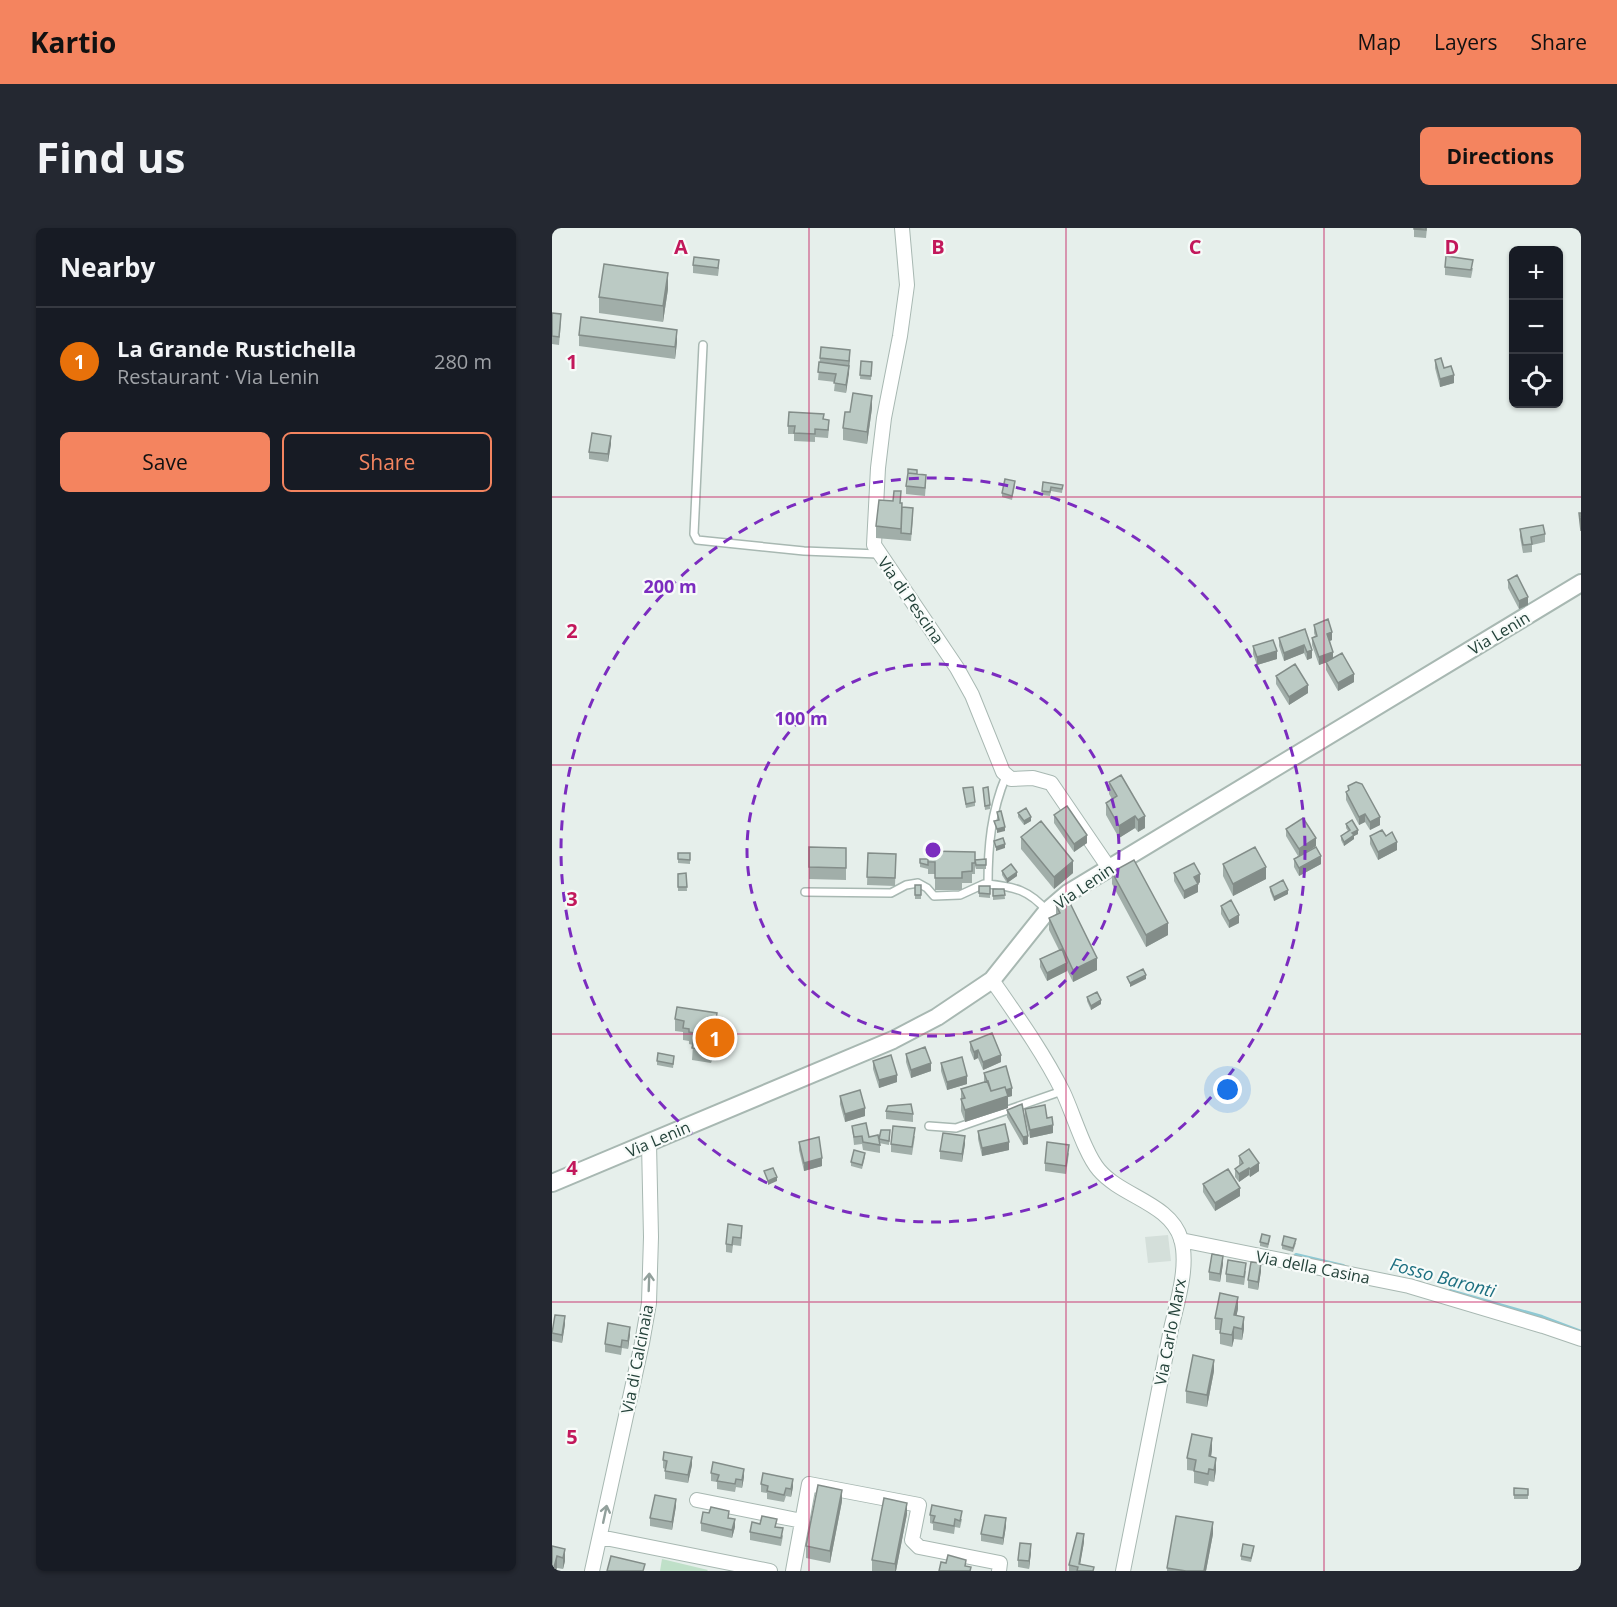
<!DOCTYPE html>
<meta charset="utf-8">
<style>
body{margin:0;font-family:"Open Sans",sans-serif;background:#242831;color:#f1f3f6}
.controls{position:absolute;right:18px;top:18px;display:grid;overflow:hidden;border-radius:9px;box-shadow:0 2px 4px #0004}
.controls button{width:54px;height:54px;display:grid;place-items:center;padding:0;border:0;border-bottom:2px solid #363941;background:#171b24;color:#f1f3f6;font:30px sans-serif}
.you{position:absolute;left:676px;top:862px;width:21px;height:21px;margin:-15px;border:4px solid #fff;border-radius:50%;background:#1a73e8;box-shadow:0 0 0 9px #1a73e833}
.badge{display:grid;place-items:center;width:39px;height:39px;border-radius:50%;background:#f4845f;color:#fff;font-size:20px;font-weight:700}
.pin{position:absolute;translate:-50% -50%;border:3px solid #fff;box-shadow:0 2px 6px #0006}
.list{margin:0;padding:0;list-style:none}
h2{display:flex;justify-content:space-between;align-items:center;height:78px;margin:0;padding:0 24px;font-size:26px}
h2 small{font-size:20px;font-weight:400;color:#9ea1a6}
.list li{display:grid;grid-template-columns:39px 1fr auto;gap:18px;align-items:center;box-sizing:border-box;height:108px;padding:0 24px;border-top:2px solid #363941}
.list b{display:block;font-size:22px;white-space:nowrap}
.list p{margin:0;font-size:20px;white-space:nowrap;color:#9ea1a6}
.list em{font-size:20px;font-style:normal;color:#9ea1a6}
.actions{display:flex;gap:12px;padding:18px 24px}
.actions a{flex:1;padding:14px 0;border:2px solid #f4845f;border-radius:9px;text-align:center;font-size:21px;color:#f4845f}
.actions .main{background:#f4845f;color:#111}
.icon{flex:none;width:33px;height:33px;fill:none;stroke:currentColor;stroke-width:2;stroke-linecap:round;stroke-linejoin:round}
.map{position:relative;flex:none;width:1029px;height:1343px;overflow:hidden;border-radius:9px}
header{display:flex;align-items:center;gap:36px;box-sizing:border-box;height:84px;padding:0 30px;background:#f4845f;color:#111}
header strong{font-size:28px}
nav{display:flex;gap:33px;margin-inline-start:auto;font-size:21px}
.intro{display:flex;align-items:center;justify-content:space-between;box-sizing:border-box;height:144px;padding:0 36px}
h1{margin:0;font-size:42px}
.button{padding:15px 27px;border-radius:9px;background:#f4845f;color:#111;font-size:21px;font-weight:700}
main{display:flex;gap:36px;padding:0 36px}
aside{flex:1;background:#171b24;border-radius:9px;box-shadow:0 2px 4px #0004}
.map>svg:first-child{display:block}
.built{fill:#d4dfda}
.green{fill:#bfe0c8}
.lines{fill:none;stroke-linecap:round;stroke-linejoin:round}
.stream{stroke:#8ec9d4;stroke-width:4}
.service-casing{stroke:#a8b8b2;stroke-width:10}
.minor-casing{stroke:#a8b8b2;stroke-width:16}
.tertiary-casing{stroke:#a8b8b2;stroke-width:20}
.service{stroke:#fff;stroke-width:7}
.minor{stroke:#fff;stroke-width:14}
.tertiary{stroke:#fff;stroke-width:16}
.wall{fill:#a1aea9}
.shaded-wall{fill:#838d89}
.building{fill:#bbcac4;stroke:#838d89;stroke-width:1.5}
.oneway{stroke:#92a09c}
.grid{fill:none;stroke:#c2185b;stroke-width:1.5;stroke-opacity:0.55}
.ring{fill:none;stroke:#7b2cbf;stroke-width:3;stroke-dasharray:10 8}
.labels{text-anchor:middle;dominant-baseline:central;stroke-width:4.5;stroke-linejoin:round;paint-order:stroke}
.street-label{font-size:16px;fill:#24423a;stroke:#f7fbf9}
.water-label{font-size:18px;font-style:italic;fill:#1c6f80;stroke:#f7fbf9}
.grid-label{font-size:20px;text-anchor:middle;font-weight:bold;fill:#c2185b;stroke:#f7fbf9;stroke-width:4.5;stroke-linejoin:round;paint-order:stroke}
.centre{fill:#7b2cbf;stroke:#f7fbf9;stroke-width:3}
.ring-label{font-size:18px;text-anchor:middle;font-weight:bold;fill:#7b2cbf;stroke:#f7fbf9;stroke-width:4.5;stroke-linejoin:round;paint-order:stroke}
</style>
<header>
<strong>Kartio</strong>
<nav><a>Map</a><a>Layers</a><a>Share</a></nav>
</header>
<div class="intro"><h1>Find us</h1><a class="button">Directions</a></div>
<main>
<aside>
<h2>Nearby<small></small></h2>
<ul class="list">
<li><span class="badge" style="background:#e8710a">1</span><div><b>La Grande Rustichella</b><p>Restaurant · Via Lenin</p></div><em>280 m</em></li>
</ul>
<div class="actions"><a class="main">Save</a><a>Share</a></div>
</aside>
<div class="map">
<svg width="1029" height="1343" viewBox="0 0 1029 1343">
<rect width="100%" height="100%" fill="#e6efeb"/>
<path class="built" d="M616,1007L619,1033L596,1035L593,1009Z"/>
<path class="green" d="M110,1331L156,1342L155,1343H108Z"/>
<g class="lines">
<path class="stream" d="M744,1027L791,1038
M898,1063L990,1089L1029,1104"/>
<g class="service-casing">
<path id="service" d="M151,117L142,306L145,312L252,323L326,326
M436,656C436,618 439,584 454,548
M253,664L339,665L354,657L366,655L375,660L382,668L408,667L432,656H436C463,659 477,662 495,683
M377,898L404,900L510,863"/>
</g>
<g class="minor-casing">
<path id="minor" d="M350,0L355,57L348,108L332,190L326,240L322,317L405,440L420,467L451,544L459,551L481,550L499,555L557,640
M440,752C465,788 491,824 511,864C521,885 533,926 547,942C570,969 618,975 629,1011C637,1038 625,1075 619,1101L571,1343
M629,1012L857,1058L991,1098L1029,1111
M145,1272L250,1293
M48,1309L218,1343
M40,1343L90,1115L97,1075L99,1009L97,915
M241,1343L257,1256L367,1277L360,1312L367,1319L448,1335L447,1343"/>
</g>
<g class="tertiary-casing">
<path id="tertiary" d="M0,955L341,812L385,789L440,752L495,683L516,665L1029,355"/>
</g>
<use href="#service" class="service"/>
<use href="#minor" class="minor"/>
<use href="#tertiary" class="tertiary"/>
</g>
<path class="wall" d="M856,0H875L874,10L862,9V0Z
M141,37L167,40L166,48L141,45Z
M893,39L921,40L919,50L893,47Z
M116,61L111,94L47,85V69Z
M0,85L9,94L7,117L0,116Z
M27,107L125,114L123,131L27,118Z
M268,130H298L294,165L282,163L283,154L266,152Z
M883,132L892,140L902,155L888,159L883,140Z
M309,133L320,134L319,152L308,151Z
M320,180L315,216L291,212V200L298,184Z
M272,192L277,200L276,210L263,209V214L242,213V206H236V198Z
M59,216L56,234L37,231V224Z
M365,246L374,255L373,268L354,266V258Z
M491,254L511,257L510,265L499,263L498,268L490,267Z
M463,257L460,272L450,269V265Z
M349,275L350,279L361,288L359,313L324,310V298Z
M968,301L993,306V314L980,317V324L971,325L968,309Z
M956,352L976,377L967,381L956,360Z
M762,397L780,412L778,413L781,430L802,454L786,463L774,442V434H775L767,437L760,417V410L763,408L762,405Z
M753,401L760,430L755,432L752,425L732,433L727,418V410Z
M701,418L725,431L705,437L701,426Z
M724,448L756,465L737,477L724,456Z
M557,554L593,600L586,604L583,600L567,610L554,587V575L560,571L557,566Z
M796,558L828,597L818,602L813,594L807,597L794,572V564L796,563Z
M411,560L423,574V578L414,580Z
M431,560L438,577V581L433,582Z
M466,585L479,593L472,597L466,589Z
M502,587L535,615L522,624L502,595Z
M794,596L806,606L802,608V611L792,618L789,612V608L796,603L794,600Z
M734,601L764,618L750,626L769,636L747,648L742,639V631L746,628L734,608Z
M818,608H834L845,622L826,632L818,616Z
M469,609L521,645L502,661L469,621Z
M257,619L294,620V652L257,651Z
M126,625H138V636L126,635Z
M316,625L344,626L343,658L315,657Z
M434,631V641H424L423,638V646H420V655H410V662H383V646H376V641L368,639V635Z
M671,636L714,651L681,668L671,648Z
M450,643L465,648L455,655L450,647Z
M560,644L616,707L594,719L560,656Z
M134,645L135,663H126V646Z
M622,645L648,654L646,656V664L632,671L622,653Z
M363,657H369V671H363Z
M427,658H438V670L427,669Z
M718,659L736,666L722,673L718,663Z
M441,661H452L453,671L441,672Z
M504,677L545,742L521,754L515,742V743L495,753L488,739V731L507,722L497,702V690L504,687Z
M669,678L687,695L677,700L669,686Z
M535,769L549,776L539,782L535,773Z
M123,791L165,799L173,808L170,827L161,826L159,835L140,832L141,817L137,816V813L131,812V804L123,803Z
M418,814L449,834L431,842L426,830L422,832L418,822Z
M354,826L379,843L359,850L354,834Z
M122,832L121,840L105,837V833Z
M321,833L345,854L327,860L321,841Z
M389,835L415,856L395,862L389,843Z
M432,845L460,868L456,869V880L413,894L409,883V861L432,854Z
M288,868L313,888L293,894L288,876Z
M473,881L495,890L501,905L478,910L473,889Z
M455,882L476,916L471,917L455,889Z
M334,883L361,886V894L334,891Z
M300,898L328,917V925L311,922L310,916L302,917Z
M426,903L457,922L430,928L426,911Z
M338,906L337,917L327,915V911Z
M363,908L360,927L339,924V916Z
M247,914L270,938L252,943L247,922Z
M413,916L410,934L388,931V923Z
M517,925L514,946L493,943V935Z
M687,928L707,943L698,949L697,947L687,954L683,949V941L688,938L687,936Z
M313,929L310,941L299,938V934Z
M651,956L688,968L663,983L651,964Z
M176,996L190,1006L189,1018L181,1017L180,1025L174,1024V1016Z
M718,1011L716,1020L708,1018V1014Z
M744,1015L741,1024L730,1021V1017Z
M671,1036L668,1054L657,1052V1044Z
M694,1043L692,1057L674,1054V1046Z
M709,1043L706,1062L696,1060V1052Z
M686,1081L684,1088L692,1101L690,1112L682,1111L680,1119L668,1116V1102H663V1090Z
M13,1096L10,1115L0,1113V1105Z
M78,1106L76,1121L70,1120L69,1127L53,1124V1116Z
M662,1143L655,1179L634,1175V1163Z
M660,1222L659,1229L664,1242L662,1254L657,1253L656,1258L642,1255V1243L635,1242V1230Z
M111,1232L140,1237L136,1255L113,1251V1241L111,1240Z
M159,1245L192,1249L190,1260L184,1259L183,1264L165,1261V1254L159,1253Z
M209,1256L241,1259L239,1269L234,1268L232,1274L215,1271V1265L209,1264Z
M962,1260L976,1261V1271H962Z
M290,1273L278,1335L254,1330V1318Z
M124,1278L120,1302L98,1298V1290Z
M355,1286L344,1343H320V1332Z
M378,1287L410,1291L408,1300L403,1299L402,1306L381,1302V1296L378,1295Z
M177,1290L183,1299L180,1310L149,1303V1295Z
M454,1298L451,1317L429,1313V1306Z
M225,1299L231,1308L229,1318L198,1312V1304Z
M661,1306L654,1343H615V1340Z
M532,1314L528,1336L542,1343H517V1337Z
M0,1318L13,1321V1333L11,1341L5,1340Z
M702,1322L699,1334L689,1332V1328Z
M479,1324L477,1341L466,1339V1332Z"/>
<path class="shaded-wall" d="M116,45V61L111,94V78Z
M125,102V114L123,131V119Z
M298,122L297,146L294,165V157Z
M902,147V155L888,159V151Z
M320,168V180L315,216V204Z
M59,208V216L56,234V226Z
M976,369V377L967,381V373Z
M780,404V412L775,414V406Z
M752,417V425L732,433V425Z
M760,422V430L755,432V424Z
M725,423V431L705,437V429Z
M781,424V432L767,437V429Z
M802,446V454L786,463V455Z
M756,457V465L737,477V469Z
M813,586V594L807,597V589Z
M583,588V600L567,610V598Z
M593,588V600L586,604V592Z
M479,589V593L472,597V593Z
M828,589V597L818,602V594Z
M453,599V603L445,605V601Z
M806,602V606L802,608V611L792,618V614L800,605Z
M535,607V615L522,624V616Z
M764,610V618L747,629V621Z
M845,614V622L826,632V624Z
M453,616V620L444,623V619Z
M769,628V636L747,648V640Z
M521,633V645L502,661V649Z
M714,639V651L681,668V656Z
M465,644V648L455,655V651Z
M648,646V654L646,656V664L632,671V663L642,649Z
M736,662V666L722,673V669Z
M687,687V695L677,700V693Z
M616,695V707L594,719V707Z
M545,730V742L521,754V742Z
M515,735V743L495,753V745Z
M594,747V751L578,759V755Z
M549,772V776L539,782V778Z
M165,785V797L162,818H161L159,835V823Z
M173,800V808L170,827V819Z
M426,822V830L422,832V824Z
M449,827V834L431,842V834Z
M379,835V843L359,850V842Z
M345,847V854L327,860V852Z
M415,848V856L395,862V854Z
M460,860V868L456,869V880L413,894V882L439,867Z
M313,880V888L293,894V886Z
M501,897V905L478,910V902Z
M413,908V916L410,934V926Z
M476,908V916L471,917V909Z
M457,914V922L430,928V920Z
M270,930V938L252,943V935Z
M707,935V943L698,949V941Z
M697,940V947L687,954V946Z
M225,949V953L216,957V953Z
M688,960V968L663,983V975Z
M671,1028V1036L668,1054V1046Z
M709,1035V1043L706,1062V1054Z
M686,1069V1081L682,1099V1087Z
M13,1088V1096L10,1115V1107Z
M692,1089V1101L690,1112V1101Z
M78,1099V1106L76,1121V1113Z
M682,1099V1111L680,1119V1107Z
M662,1132V1143L655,1179V1167Z
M660,1210V1222L657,1240V1228Z
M140,1229V1237L136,1255V1247Z
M664,1230V1242L662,1254V1242Z
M192,1241V1249L190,1260V1252Z
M241,1251V1259L239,1269V1261Z
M290,1262V1273L278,1335V1323Z
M124,1271V1278L120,1302V1294Z
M355,1275V1286L344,1343H343V1336Z
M454,1290V1298L451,1317V1310Z
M183,1291V1299L180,1310V1302Z
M661,1294V1306L654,1343H652Z
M532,1306V1314L527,1343V1336Z
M479,1316V1324L477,1341V1333Z
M13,1321V1333L11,1341V1330Z
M5,1328V1340L4,1343H1Z"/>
<path class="building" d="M862,0H874V2L862,1Z
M894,28L921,32L919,42L893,39Z
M142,29L167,32L166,40L141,37Z
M52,36L116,45L111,78L47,69Z
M0,85L9,86L7,109L0,108Z
M29,89L125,102L123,119L27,107Z
M269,119L298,122L297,133L268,130Z
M889,130L892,140L899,138L902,147L888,151L883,132Z
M309,133L320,134L319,148L308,147Z
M267,134L297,138L294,157L282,155L284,146L266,144Z
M301,165L320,168L315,204L291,200L293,184H298Z
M237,184L272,186L271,191L277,192L276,202L263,201V206L242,205L243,198H236Z
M40,205L59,208L56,226L37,224Z
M356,241L365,242V246L356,245Z
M356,245L374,247L373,260L354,258Z
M453,251L463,253L460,268L450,265Z
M491,254L511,257L510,261L499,259L498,264L490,263Z
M342,263H349L348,275H350L349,301L324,298L327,272L341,273Z
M350,279L361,280L359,306L349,305Z
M1027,285H1029V303Z
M991,297L993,306L979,309L980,316L971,317L968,301Z
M965,347L976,369L967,373L956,352Z
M776,391L780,404L775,406L781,424L767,429L760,410L765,408L762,397Z
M753,401L760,422L755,424L752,417L732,425L727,410Z
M721,412L725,423L705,429L701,418Z
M790,425L802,446L786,455L774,434Z
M743,436L756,457L737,469L724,448Z
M569,547L593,588L586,592L583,588L567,598L554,575L565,568L557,554Z
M804,554L810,556L828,589L818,594L813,586L807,589L794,564L797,562L796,558Z
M421,559L423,574L414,576L411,560Z
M436,559L438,577L433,578L431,560Z
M515,578L535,607L522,616L502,587Z
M474,580L479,589L472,593L466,585Z
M449,583L453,599L445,601L442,593L447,592L445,584Z
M751,590L764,610L747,621L734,601Z
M800,592L806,602L800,605L802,607L792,614L789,608L798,602L794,596Z
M489,593L521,633L502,649L469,609Z
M830,602L834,608L840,604L845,614L826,624L818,608Z
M451,610L453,616L444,619L442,613Z
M257,619L294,620V640L257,639Z
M703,619L714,639L681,656L671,636Z
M764,619L769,628L747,640L742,631Z
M376,623L423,624V635H420V643L410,644V650H383V634H376Z
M126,625H138V632L126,631Z
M316,625L344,626L343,650L315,649Z
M368,631H376V637L368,635Z
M434,631V637H424L423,632Z
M582,632L616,695L594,707L560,644Z
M642,635L648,646L642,649L646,656L632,663L622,645Z
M459,636L465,644L455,651L450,643Z
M134,645L135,659H126V646Z
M731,652L736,662L722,669L718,659Z
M363,657H369V667H363Z
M427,658H438V666L427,665Z
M441,661H452L453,667L441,668Z
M516,671L545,730L521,742L497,690L508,685L504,677Z
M679,672L687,687L677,693L669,678Z
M510,721L515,735L495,745L488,731Z
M591,741L594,747L578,755L575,749Z
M545,764L549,772L539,778L535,769Z
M125,779L165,785L159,823L140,820L143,805L137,804V801L131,800L132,793L123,791Z
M164,799L173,800L170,819L161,818Z
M440,805L449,827L431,834L426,822L422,824L418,814Z
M373,819L379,835L359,842L354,826Z
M106,825L122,828L121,836L105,833Z
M339,827L345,847L327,852L321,833Z
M410,829L415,848L395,854L389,835Z
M454,838L460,860L454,862L453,859L439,863L432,845Z
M436,853L439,863L453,859L456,868L413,882L409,871L413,870L409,861Z
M308,862L313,880L293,886L288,868Z
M359,876L361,886L334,883L336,878Z
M470,876L476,908L471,909L455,882Z
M493,877L495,890L500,889L501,897L478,902L473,881Z
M314,895L317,909L326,907L328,917L311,914L310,908L302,909L300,898Z
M453,896L457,914L430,920L426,903Z
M341,898L363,900L360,919L339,916Z
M329,902H338L337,913L327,911Z
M391,905L413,908L410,926L388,923Z
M267,909L270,930L252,935L247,914Z
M495,914L517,917L514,938L493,935Z
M697,921L707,935L698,941L697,940L687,946L683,941L691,935L687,928Z
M302,922L313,925L310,937L299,934Z
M221,940L225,949L216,953L212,943Z
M676,941L688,960L663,975L651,956Z
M176,996L190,998L189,1010L181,1009L180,1017L174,1016Z
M710,1006L718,1008L716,1016L708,1014Z
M732,1008L744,1011L741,1020L730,1017Z
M660,1026L671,1028L668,1046L657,1044Z
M676,1032L694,1035L692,1049L674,1046Z
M699,1034L709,1035L706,1054L696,1052Z
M668,1065L686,1069L682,1087L692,1089L690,1101L682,1099L680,1107L668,1105L670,1091L663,1090Z
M3,1087L13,1088L10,1107L0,1105Z
M56,1095L78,1099L76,1113L70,1112L69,1119L53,1116Z
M641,1127L662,1132L655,1167L634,1163Z
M640,1206L660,1210L657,1228L664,1230L662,1242L657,1241L656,1246L642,1243L644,1232L635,1230Z
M112,1224L140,1229L136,1247L113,1243L115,1233L111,1232Z
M161,1234L192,1241L190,1252L184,1251L183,1256L165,1253L167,1247L159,1245Z
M211,1245L241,1251L239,1261L234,1260L232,1267L215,1263L216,1258L209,1256Z
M266,1257L290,1262L278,1323L254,1318Z
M962,1260L976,1261V1267H962Z
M103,1267L124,1271L120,1294L98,1290Z
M332,1270L355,1275L343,1336L320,1332Z
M380,1277L410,1283L408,1293L403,1291L402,1298L381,1294L383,1288L378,1287Z
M159,1279L177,1283L176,1290L183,1291L180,1302L149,1295L151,1284L157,1285Z
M433,1287L454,1290L451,1310L429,1306Z
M210,1288L225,1291L223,1299L231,1300L229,1310L198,1304L200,1294L208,1296Z
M624,1288L661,1294L652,1343H634L615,1340Z
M525,1305L532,1306L527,1336L542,1339L541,1343H525L526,1339L517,1337Z
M468,1315L479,1316L477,1333L466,1332Z
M691,1316L702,1318L699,1330L689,1328Z
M0,1318L13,1321L11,1330L5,1328L1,1343H0Z
M396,1327L414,1332L413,1338L419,1339L418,1343H387L389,1334L394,1335Z
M59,1328L93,1336L91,1343H55Z"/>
<defs><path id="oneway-shaft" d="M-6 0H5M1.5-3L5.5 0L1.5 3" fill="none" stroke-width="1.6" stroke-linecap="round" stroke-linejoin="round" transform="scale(1.5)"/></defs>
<g class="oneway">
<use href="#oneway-shaft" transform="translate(97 1054) rotate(-88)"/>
<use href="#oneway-shaft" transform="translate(53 1286) rotate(-78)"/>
</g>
<path class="grid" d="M257,0V1343M514,0V1343M772,0V1343M0,269H1029M0,537H1029M0,806H1029M0,1074H1029"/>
<g class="ring">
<circle cx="381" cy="622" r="186"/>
<circle cx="381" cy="622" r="372"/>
</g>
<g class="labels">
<g class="street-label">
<text transform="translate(359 372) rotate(55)">Via di Pescina</text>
<text transform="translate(947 405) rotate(-31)">Via Lenin</text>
<text transform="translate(532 658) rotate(-34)">Via Lenin</text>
<text transform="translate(106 911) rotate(-23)">Via Lenin</text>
<text transform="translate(761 1039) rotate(11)">Via della Casina</text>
<text transform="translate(618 1104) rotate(-79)">Via Carlo Marx</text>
<text transform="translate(85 1131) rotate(-79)">Via di Calcinaia</text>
</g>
<g class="water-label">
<text transform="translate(891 1049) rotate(15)">Fosso Baronti</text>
</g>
</g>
<g class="grid-label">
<text x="129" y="26">A</text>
<text x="386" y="26">B</text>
<text x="643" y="26">C</text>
<text x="900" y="26">D</text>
<text x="20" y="141">1</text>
<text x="20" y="410">2</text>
<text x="20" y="678">3</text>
<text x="20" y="947">4</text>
<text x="20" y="1216">5</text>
</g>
<circle cx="381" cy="622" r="9" class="centre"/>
<g class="ring-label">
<text x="118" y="365">200 m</text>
<text x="249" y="497">100 m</text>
</g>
</svg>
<div class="controls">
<button>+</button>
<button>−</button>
<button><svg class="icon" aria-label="locate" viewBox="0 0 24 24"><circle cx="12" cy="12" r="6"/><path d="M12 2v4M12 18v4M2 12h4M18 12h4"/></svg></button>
</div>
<div class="you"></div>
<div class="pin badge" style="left:163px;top:810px;background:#e8710a">1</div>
</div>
</main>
